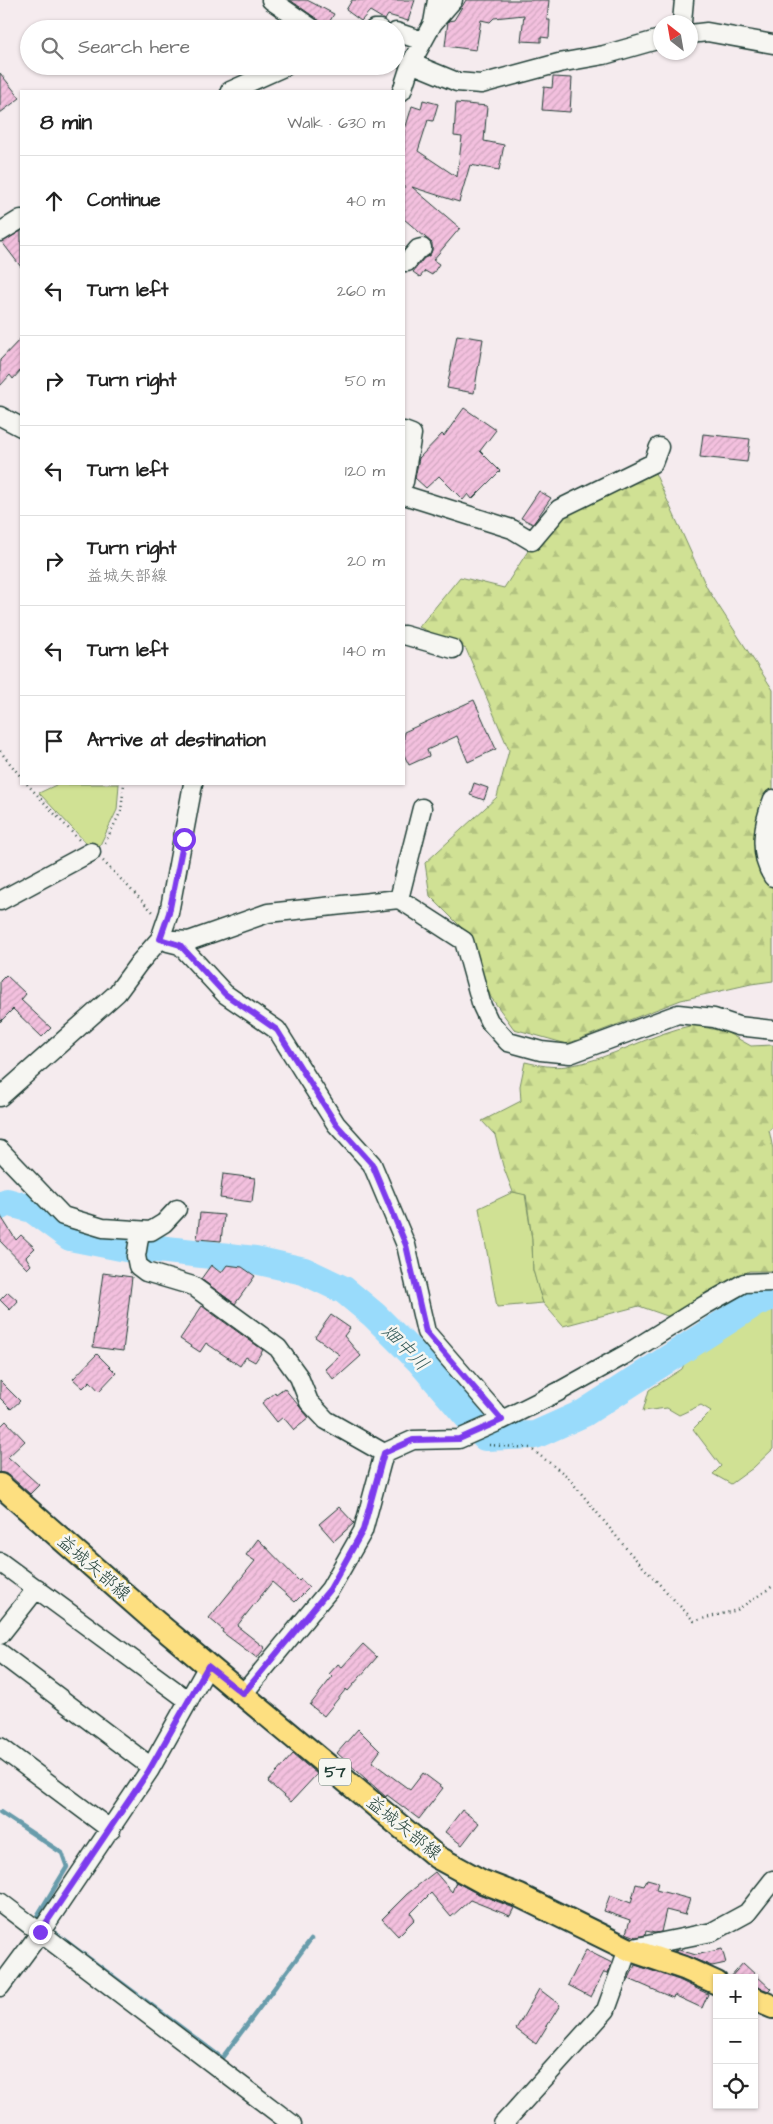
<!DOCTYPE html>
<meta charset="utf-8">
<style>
body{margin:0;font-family:"Architects Daughter","Klee One",sans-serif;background:#f2f2f2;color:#222}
.controls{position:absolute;right:15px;bottom:15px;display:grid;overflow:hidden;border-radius:0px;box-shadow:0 1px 4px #0004}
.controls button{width:45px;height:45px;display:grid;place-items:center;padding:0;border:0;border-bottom:1px solid #e0e0e0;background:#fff;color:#222;font:25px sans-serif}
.compass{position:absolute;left:653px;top:15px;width:45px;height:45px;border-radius:50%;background:#fff;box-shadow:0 1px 4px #0004;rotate:329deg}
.stop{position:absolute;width:15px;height:15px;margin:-11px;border:4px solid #7c3aed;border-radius:50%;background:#fff}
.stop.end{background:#7c3aed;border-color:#fff;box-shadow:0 1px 5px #0008}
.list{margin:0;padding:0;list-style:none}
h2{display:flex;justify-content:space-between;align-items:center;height:65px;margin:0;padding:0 20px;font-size:21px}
h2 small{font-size:16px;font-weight:400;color:#767676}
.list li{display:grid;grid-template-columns:32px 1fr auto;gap:15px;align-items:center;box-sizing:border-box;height:90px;padding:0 20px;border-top:1px solid #e0e0e0}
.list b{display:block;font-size:19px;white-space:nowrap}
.list p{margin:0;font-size:16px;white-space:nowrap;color:#767676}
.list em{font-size:16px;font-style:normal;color:#767676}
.icon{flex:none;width:28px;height:28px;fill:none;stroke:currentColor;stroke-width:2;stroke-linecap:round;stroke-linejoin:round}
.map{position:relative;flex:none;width:773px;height:2124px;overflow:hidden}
.search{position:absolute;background:#fff;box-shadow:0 1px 4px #0004;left:20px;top:20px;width:385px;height:55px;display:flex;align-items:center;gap:12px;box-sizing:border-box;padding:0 18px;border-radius:28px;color:#767676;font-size:19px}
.panel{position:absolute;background:#fff;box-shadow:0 1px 4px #0004;left:20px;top:90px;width:385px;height:695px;border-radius:0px}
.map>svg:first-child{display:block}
.grass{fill:#d0e194;stroke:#788f64}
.forest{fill:url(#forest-firs);stroke:#788f64}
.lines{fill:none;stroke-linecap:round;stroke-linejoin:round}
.stream{stroke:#689cab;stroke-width:4.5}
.river{stroke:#99dbfb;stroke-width:28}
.building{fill:url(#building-hatch);stroke:#1f3d34}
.minor-casing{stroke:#1f3d34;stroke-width:21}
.major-casing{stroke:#1f3d34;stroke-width:26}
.path{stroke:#1f3d34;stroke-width:2.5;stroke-dasharray:1 4;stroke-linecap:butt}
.minor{stroke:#f6f6f2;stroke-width:18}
.major{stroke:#fddf80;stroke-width:22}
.route{stroke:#7c3aed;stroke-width:6}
.labels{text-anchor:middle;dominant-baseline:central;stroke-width:5;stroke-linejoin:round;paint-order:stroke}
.shield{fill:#f6f6f2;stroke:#60746d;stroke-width:1}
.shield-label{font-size:16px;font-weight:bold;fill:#1f3d34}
.street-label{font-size:18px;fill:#1f3d34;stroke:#f6f6f2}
.water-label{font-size:19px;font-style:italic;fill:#375d5c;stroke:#f6f6f2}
</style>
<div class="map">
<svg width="773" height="2124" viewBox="0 0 773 2124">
<defs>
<pattern id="forest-firs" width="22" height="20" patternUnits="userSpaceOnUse" patternTransform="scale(1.25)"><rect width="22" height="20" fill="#d0e194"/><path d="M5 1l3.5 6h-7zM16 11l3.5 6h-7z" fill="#b2c280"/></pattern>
<pattern id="building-hatch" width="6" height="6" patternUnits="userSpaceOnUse" patternTransform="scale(1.25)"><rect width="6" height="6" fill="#f3c0de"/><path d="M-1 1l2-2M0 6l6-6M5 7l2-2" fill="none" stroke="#d0a6bf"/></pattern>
</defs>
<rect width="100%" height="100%" fill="#f5ebee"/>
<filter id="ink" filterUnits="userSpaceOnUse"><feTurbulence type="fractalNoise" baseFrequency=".02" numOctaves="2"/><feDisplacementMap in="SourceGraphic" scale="10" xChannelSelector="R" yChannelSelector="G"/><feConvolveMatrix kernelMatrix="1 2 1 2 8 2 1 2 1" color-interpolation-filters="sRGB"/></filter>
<g filter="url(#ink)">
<path class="grass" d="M58,784H119L117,810L99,847L89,846L39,793Z
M513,1192L525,1194L532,1239L533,1270L543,1303L497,1307L479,1208Z
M773,1300V1449L753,1468L731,1484L713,1474L721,1466L693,1429L711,1411L701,1405L679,1415L667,1408L643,1411L649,1390L682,1369L689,1352L757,1306Z"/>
<path class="forest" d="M655,473L707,588L773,690V981L751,984L681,1000L567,1044L514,1029L490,996L470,936L430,896L425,863L497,797L509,750L466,649L419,627L460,577L504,588L528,551L571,508Z
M694,1025L726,1032L751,1046L773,1045V1127L769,1130L773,1149V1271H749L670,1317L639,1306L563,1326L543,1303L538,1288L533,1270L532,1239L526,1195L513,1192L503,1166L495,1135L482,1121L521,1101L520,1086L525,1062C538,1065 553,1068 567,1066C611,1060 650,1033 694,1025Z"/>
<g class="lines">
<path class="stream" d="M0,1812L62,1853L67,1867L36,1918
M55,1933L222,2058L311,1939"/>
<path class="river" d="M0,1206L7,1202L32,1209L70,1237L126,1248L158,1249L255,1260L304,1271L344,1290L374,1315L419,1360L485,1437L535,1435L584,1413L755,1303L773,1296"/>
</g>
<path class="building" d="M290,0H307L334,14L327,26Z
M352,0H415L408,21L388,15L385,20L370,11L361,21L346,10Z
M466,0H549L547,20H550L549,38L541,37V42L521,41L524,15L494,18L490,22L481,20L476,50L445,46L448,21L454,20Z
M0,73L20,98L0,113Z
M553,77L572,78L570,112L542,110L544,87L552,88Z
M423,100L438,104L433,121L428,120L418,151L457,177L462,137L454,136L456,103L487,106L484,141L504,145L499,170L470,165L459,202L412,187L460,228L433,260L439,264L432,275L425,271L420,277L413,272L424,258L430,255L432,250V243L404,219V133L412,106L421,109Z
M21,231V267L2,242Z
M457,335L483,339L474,393L447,388Z
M21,338V370L13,379L10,375L0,386V360Z
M464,408L496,430L480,451L500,471L472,499L468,494L463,500L439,476L426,488L415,478L419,458L442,434L444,436Z
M703,434L750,439L747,462L700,457Z
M539,491L551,498L533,524L521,518Z
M474,700L496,749L468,762L457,736L427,750L429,756L409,765L404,755V732Z
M474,783L488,788L484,800L470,795Z
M6,975L26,994L21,1000L51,1028L42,1037L13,1009L0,1022V981Z
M223,1174L255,1178L252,1202L220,1198Z
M200,1213L224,1215L221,1241L197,1239Z
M0,1215L16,1240L21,1235L35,1248L26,1257L31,1265L27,1269L0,1241Z
M211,1265L221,1273L227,1265L242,1267L255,1276L235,1304L201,1279Z
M103,1273L132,1277L123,1351L93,1347Z
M8,1292L18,1301L10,1310L0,1300Z
M202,1306L263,1350L255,1362L246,1357L240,1366L206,1343L200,1352L180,1339Z
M331,1315L350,1328L344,1336L361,1356L334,1380L325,1369L340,1355L315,1337Z
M97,1354L116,1373L99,1391L90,1381L83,1388L73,1379Z
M0,1381L20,1401L11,1409L0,1398Z
M284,1388L309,1418L294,1430L283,1417L277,1422L262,1403L275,1392L276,1394Z
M6,1421L25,1441L8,1457L39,1485L30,1494L9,1475L0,1472V1427Z
M339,1507L354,1523L334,1541L319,1524Z
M258,1539L299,1581L301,1579L309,1588L295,1602L272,1582L237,1626L265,1648L257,1658L222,1632L223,1630L209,1618L255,1561L246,1555Z
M363,1644L377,1657L348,1691L346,1689L324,1716L310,1705L332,1677L329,1674L338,1664L342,1667Z
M358,1729L380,1751L372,1762L410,1790L423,1773L443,1788L419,1819L387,1795L386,1797L337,1753Z
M293,1754L317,1774L291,1802L268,1782Z
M462,1810L479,1823L462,1845L445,1832Z
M435,1872L452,1892L456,1882L476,1893L514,1908L510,1916L470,1900L451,1917L431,1893L411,1913L415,1919L398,1936L382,1919L407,1894Z
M647,1879L658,1882L656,1890L690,1899L685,1915L666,1910L661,1932L655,1933L646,1931L645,1935L636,1937L626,1933L630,1920L604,1911L610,1895L631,1903L636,1884L644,1886Z
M722,1949L726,1963L712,1966L674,1951L679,1950L696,1955Z
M586,1950L612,1963L608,1973L604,1972L591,1997L568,1985Z
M743,1963L771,1989L769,1991L754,1986V1978H730Z
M635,1965L679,1980L708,1994L702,2008L674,1995L673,1998L629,1979L627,1983Z
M539,1989L560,2005L536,2044L516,2029Z"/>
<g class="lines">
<g class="minor-casing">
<path id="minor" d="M271,0L313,29
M682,22L684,0
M433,23L453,0
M374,29H380
M396,32L423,41
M690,34L707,32L773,44
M411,63L457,82L481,84L559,63L604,55L660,39
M230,91L286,66
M402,91L411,63L433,23L437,0
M0,232L21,219
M404,262H407L418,249L422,248
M0,416L21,427
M404,431L412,434L404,482
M404,495L512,529L532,541L559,509L653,463L659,447
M404,635L453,649
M773,799C763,823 758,854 773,877
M399,899L422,808
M0,901L91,852
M160,939L189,941L268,913L399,899L464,941L482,1006L489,1021L508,1042L541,1051L570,1054L678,1014L714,1018L738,1026L773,1030
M168,942L180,945L225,994L277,1030L336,1124L372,1164L406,1245L426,1332L502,1420
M0,1097L117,993L139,963L160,939L169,913L193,784
M0,1150L63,1216L103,1228L151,1231L164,1223L177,1209
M140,1232L136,1256L138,1266L146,1272L193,1286L278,1348L299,1377L309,1402L326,1420L384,1453
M0,1562L189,1701
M0,1635L37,1588
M0,1653L151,1767
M243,1694L330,1589L363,1531L384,1453L413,1440L459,1439L502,1420L558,1392L628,1353L705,1305L744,1283L773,1282
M0,1747L111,1830
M0,1902L292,2124
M0,1987L40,1933L149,1771L208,1666
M503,2124L606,2010L628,1949L712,1932L747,1913L773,1880"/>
</g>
<g class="major-casing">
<path id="major" d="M0,1485L157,1623L437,1857L481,1881L520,1896L628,1949L684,1968L717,1983
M754,1999L773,2007"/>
</g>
<path class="path" d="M0,751L21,777
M27,784L80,841
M105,843L121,811L124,784
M103,861L153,912
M489,1445L530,1448L567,1476L630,1553L694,1621L737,1610L773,1586"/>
<use href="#minor" class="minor"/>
<use href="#major" class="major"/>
</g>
</g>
<g class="lines" filter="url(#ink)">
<path class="route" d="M40,1932L148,1772L208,1666L243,1694L330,1589L363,1530L384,1453L413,1440L459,1439L502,1420L426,1332L406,1245L372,1164L336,1124L277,1030L225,994L180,945L160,939L169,913L184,839"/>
</g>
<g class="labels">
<rect class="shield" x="319" y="1758.5" width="32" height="27" rx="4"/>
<g class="shield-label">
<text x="335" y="1772">57</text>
</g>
<g class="street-label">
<text transform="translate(94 1568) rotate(41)">益城矢部線</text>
<text transform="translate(404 1828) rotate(39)">益城矢部線</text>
</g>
<g class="water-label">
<text transform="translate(405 1348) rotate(45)">畑中川</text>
</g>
</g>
</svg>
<div class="controls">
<button>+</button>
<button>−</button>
<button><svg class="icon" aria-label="locate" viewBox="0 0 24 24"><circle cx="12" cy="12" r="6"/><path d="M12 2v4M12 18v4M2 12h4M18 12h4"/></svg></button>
</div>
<svg class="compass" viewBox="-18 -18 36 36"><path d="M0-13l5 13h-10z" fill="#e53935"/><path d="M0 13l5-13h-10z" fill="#767676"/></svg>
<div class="stop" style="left:184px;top:839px"></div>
<div class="stop end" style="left:40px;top:1932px"></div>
<div class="search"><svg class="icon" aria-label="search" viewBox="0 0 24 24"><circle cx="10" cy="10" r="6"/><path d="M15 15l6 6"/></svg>Search here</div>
<section class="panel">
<h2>8 min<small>Walk · 630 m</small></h2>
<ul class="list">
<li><svg class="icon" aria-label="ahead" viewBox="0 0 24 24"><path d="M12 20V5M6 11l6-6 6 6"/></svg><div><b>Continue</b></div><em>40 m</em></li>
<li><svg class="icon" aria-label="left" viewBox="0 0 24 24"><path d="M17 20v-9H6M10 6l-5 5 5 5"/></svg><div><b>Turn left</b></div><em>260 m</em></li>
<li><svg class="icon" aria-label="right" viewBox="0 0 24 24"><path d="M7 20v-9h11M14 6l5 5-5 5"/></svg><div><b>Turn right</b></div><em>50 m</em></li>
<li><svg class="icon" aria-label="left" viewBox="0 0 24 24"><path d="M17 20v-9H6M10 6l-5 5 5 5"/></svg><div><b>Turn left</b></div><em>120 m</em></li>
<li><svg class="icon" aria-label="right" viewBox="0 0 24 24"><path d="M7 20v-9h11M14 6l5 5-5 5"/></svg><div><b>Turn right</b><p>益城矢部線</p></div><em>20 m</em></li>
<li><svg class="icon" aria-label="left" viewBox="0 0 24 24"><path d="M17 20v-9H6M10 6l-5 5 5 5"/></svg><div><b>Turn left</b></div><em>140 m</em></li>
<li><svg class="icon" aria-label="arrive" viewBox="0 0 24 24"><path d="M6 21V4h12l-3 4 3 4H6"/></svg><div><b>Arrive at destination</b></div></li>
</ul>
</section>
</div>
